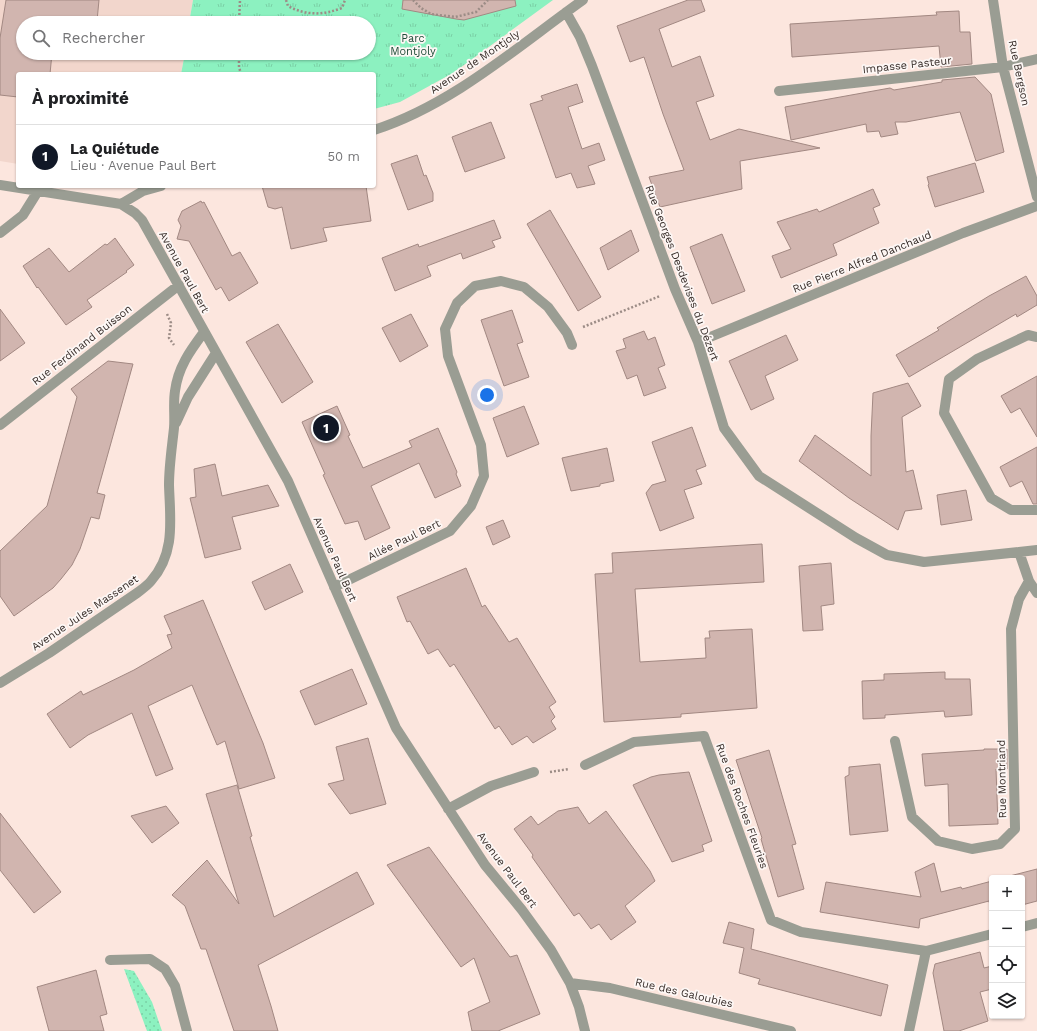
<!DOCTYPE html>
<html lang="fr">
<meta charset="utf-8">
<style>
body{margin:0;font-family:"Work Sans",sans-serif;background:#f6f6f6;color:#202124}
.controls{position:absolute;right:12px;bottom:12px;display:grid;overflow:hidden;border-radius:4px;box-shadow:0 1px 3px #0004}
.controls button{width:36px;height:36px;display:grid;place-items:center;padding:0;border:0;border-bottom:1px solid #e0e0e0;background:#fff;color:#202124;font:20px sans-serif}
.you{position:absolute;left:487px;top:395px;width:14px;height:14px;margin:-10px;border:3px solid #fff;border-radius:50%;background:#1a73e8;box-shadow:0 0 0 6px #1a73e833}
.badge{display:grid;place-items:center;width:26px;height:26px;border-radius:50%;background:#111827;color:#fff;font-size:13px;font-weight:700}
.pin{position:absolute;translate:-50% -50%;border:2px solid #fff;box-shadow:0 1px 4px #0006}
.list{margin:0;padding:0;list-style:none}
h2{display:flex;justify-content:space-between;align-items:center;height:52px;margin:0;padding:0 16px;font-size:17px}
h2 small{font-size:13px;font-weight:400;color:#757577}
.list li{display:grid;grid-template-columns:26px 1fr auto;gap:12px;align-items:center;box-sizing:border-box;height:64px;padding:0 16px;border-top:1px solid #e0e0e0}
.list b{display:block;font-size:15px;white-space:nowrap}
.list p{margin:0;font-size:13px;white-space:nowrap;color:#757577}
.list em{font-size:13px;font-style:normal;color:#757577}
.icon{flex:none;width:22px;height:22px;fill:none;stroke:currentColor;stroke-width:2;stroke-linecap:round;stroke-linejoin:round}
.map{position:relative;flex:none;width:1037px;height:1031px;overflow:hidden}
.search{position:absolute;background:#fff;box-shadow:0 1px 3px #0004;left:16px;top:16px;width:360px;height:44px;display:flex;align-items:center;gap:10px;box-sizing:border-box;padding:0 14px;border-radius:22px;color:#757577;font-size:15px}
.panel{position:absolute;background:#fff;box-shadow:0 1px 3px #0004;left:16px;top:72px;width:360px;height:116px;border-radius:4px}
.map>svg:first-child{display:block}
.built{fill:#f2d6cc}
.grass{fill:url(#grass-dots)}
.park{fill:url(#park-tufts)}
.building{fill:#d1b5af;stroke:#a28882}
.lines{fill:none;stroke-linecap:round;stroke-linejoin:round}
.path{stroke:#9c8c86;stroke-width:2.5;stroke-dasharray:2 2;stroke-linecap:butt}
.minor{stroke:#9a9d93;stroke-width:10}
.labels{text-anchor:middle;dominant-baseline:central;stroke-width:3.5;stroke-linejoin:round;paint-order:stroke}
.park-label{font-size:11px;fill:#1f4c38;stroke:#fdf7f5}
.street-label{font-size:11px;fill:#382e2a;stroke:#fdf7f5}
</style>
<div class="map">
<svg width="1037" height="1031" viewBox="0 0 1037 1031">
<defs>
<pattern id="grass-dots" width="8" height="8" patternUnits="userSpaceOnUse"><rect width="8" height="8" fill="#8cf1c0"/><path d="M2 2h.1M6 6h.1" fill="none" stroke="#7acfa5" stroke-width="1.8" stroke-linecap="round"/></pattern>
<pattern id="park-tufts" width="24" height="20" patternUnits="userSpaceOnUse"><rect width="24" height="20" fill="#8cf1c0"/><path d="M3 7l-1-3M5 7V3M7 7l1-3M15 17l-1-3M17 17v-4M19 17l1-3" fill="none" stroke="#7acfa5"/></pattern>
</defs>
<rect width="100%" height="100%" fill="#fce6de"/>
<path class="built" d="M0,0H193L189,23H23V53H185L181,74H18V164L0,161Z"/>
<path class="grass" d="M124,969L134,971L152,1002L162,1031H147Z"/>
<path class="park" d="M193,0H553L453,73L400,102L374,109V74H181L185,53H369V23H189Z"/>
<path class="building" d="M6,0H99L97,21L56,17V23H23V53H52L50,74H18V97L0,95V38Z
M403,0H515L516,6L464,20L456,19L402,9Z
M688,0H701L705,11L659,29L672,67L700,56L714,96L696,102L710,140L739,129L820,148L740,161L742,189L660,207L649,177L684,170L663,114L644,57L630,62L617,26Z
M959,11L960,32H970L972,64L941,67L939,46L792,57L790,24L937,15L936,12Z
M975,77L991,94L1004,152L976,161L960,112L906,122H895L898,134L881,137L879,131L867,132L866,124L791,140L785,107L890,88L894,90L942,82V80Z
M577,84L583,102L568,107L582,149L599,143L605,160L588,166L595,184L577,188L571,173L556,178L530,104L543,100L541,96Z
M491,122L505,158L465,172L452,137Z
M417,155L424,176L426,175L433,193V201L408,210L391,164Z
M975,163L984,192L935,207L928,185L929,184L927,177Z
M262,186H366L371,221L323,228L327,241L291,249L282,207L275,209L268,207Z
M873,189L880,205L873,208L879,223L833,244L837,255L781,278L772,256L791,249L777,222L817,209L819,212Z
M201,201L202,203L204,202L232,256L240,252L258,283L229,301L221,287L216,290L189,241L177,239L181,226L178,220L182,211Z
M550,210L601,297L578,311L527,224Z
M494,220L501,238L492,241L495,247L463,259L461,253L427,266L431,276L395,291L382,258L418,244L419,247Z
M631,230L639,251L608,270L600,248Z
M722,234L745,291L712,304L690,247Z
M115,238L134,265L126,271L127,272L87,300L92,307L66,325L38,287L37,288L23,266L49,248L69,272L105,244L107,245Z
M1026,276L1037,296V305L1017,317L1016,314L909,377L896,355L939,330L937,328L989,296Z
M0,309L25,343L0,361Z
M512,310L523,342L517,344L529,377L504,386L481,320Z
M411,314L428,346L400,362L382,328Z
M278,324L313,382L282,403L246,342Z
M644,331L648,340L655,337L665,365L658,368L666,388L644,396L637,375L627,379L616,351L626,348L623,339Z
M786,335L798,360L765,376L774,399L751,410L729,361Z
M108,361L133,364L97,493L105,495L99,519L91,517L80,549L72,565L61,579L53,588L14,616L0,596V551L47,506L77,397L71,389Z
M1037,376V437L1020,408L1011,413L1001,396Z
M908,383L921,406L902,417L906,472L913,470L922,509L905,511L898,530L849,498L799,461L815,435L871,476V436L873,393Z
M337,406L350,435L348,436L363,468L412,447L409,441L438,428L457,472L456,474L461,486L435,498L419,463L371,486L390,528L365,540L358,521L345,524L323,475L325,474L302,422Z
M524,406L539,444L507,457L493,418Z
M692,427L706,466L696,470L702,484L684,490L694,518L660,531L646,493L652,485L666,481L652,442Z
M1037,447V504H1033L1022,481L1010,487L1000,467Z
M607,448L614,481L600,484V486L571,491L562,458Z
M215,464L222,496L268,485L279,506L232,517L241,549L205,558L190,498L196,497L194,469Z
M966,490L972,520L941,525L937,495Z
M503,520L510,537L493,545L486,527Z
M762,544L764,582L635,589L640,662L706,658L705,638H710L709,631L752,629L757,708L681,714V717L604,722L595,574L613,573L612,553Z
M831,563L834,604L821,606L823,630L803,631L799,566Z
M290,564L303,592L265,610L252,582Z
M466,568L482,607L485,605L509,642L517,638L556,702L549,707L555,717L551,721L556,729L533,743L527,736L512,745L499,726L495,729L454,664L450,667L438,649L428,654L410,621L407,622L397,597Z
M203,600L263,743L275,778L239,789L225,741L217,745L192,685L148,706L173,769L156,776L132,713L88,735L70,748L47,714L81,691L83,695L134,670L172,648L167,635L172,634L164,616Z
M352,669L367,704L315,725L300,691Z
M945,672V679H970L972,715L945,717L944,711L885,715V718L863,719L862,681L884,680V674Z
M368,738L386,804L350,814L328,784L344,780L336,747Z
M984,749H1007V769H996L998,824L949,826L948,784L925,786L922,754L984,750Z
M769,750L796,844L792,845L804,889L778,897L761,839L762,838L736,760Z
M880,764L888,831L850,835L845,777L849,775V767Z
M689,772L712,841L702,845L704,851L672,862L633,785L651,777L659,775Z
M237,785L252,836L250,837L274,917L357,872L374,904L258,965L271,1006L278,1031H234L206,949H201L185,906L172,895L207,860L239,904L206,794Z
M166,806L179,823L152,843L131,816Z
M578,807L589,824L606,811L650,871L655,881L625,906L636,922L611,940L599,924L591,929L579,913L574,916L532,857L533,855L514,829L531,816L538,825L558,811Z
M0,813L61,892L34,913L0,870Z
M429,847L510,957L517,955L540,1014L498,1031H472L468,1012L490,1002L474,958L461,967L387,865Z
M934,863L941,892L961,887L962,889L992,881V914L989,901L920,919L919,928L820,912L826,882L921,897L915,872Z
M1037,869V901L1022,905V878H1002Z
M729,922L754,929L751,949L888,985L881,1016L758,984L760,979L739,973L744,948L723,943Z
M980,952L984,968L992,966V989L980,992L988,1021L959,1031H944L933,973L935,964Z
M96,970L107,1014L100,1016L104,1031H49L37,987Z"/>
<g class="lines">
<path class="path" d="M286,0L288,6C307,16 323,15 342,8L345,0
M413,0L421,8L431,14L455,17L476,12L488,0
M239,23L240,0
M239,53V67L241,74
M167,314L171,323L169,338L174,345
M583,327L660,296
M550,772L569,769"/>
<path class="minor" d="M993,0L1003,67L1037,197
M566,12L580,37L592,66L675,289L698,342L724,428L759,476L856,538L887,555L924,562L1019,552L1029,581L1037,593
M779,91L1003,67L1037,59
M374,130C452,105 517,47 583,0
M0,185L121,204L135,213L142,220L288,481L396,728L485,865L522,910L551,950L570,983L579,1007L585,1031
M121,204L143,191L161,186
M0,233L23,215L38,191
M1037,337L1028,335L977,359L949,379L944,413L991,498L1011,510H1037
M698,342L963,233L1037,206
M176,423L188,397L216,353
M0,425L179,285
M1019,552L1037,550
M334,587L450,531L471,506L484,476L481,445L448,356L445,329L457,303L475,286L501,281L524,287L548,307L567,333L572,345
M0,683L49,653L137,593C142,589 147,586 151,581C176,553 170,519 169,485C169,466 172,447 174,428C175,416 173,403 175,391C178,367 190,351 204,332
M895,741L912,817L938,841L972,849L1000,844L1015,829L1011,629L1019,599L1029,581
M585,765L634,742L704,736L771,920L801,932L926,951
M448,809L491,786L534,772
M1022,927L1037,923
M110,960L150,959L165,969L175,986L187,1031
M570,983L610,988L791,1031
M909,1031L926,951L992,934"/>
</g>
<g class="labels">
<g class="park-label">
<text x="413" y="38">Parc<tspan x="413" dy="13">Montjoly</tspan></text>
</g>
<g class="street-label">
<text transform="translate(475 62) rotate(-34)">Avenue de Montjoly</text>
<text transform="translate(907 65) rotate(-6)">Impasse Pasteur</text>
<text transform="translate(1019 73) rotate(78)">Rue Bergson</text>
<text transform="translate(862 262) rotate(-22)">Rue Pierre Alfred Danchaud</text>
<text transform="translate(184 272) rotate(61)">Avenue Paul Bert</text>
<text transform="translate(682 273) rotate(69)">Rue Georges Desdevises du Dézert</text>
<text transform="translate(82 345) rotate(-38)">Rue Ferdinand Buisson</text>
<text transform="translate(404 540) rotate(-26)">Allée Paul Bert</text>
<text transform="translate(335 559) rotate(66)">Avenue Paul Bert</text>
<text transform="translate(85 613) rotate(-34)">Avenue Jules Massenet</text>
<text transform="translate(1002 779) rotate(-91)">Rue Montriand</text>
<text transform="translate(742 806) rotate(70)">Rue des Roches Fleuries</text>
<text transform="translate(507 870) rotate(53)">Avenue Paul Bert</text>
<text transform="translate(684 993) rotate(13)">Rue des Galoubies</text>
</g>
</g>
</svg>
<div class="controls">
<button>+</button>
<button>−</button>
<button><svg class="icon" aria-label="locate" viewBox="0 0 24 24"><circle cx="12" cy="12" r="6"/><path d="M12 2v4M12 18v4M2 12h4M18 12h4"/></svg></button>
<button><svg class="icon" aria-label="layers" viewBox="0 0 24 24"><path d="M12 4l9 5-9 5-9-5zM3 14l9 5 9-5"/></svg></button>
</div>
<div class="you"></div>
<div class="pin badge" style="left:326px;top:428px">1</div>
<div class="search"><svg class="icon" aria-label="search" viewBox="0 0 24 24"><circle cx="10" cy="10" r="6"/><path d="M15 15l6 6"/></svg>Rechercher</div>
<section class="panel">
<h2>À proximité<small></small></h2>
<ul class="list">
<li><span class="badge">1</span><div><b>La Quiétude</b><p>Lieu · Avenue Paul Bert</p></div><em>50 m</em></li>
</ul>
</section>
</div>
